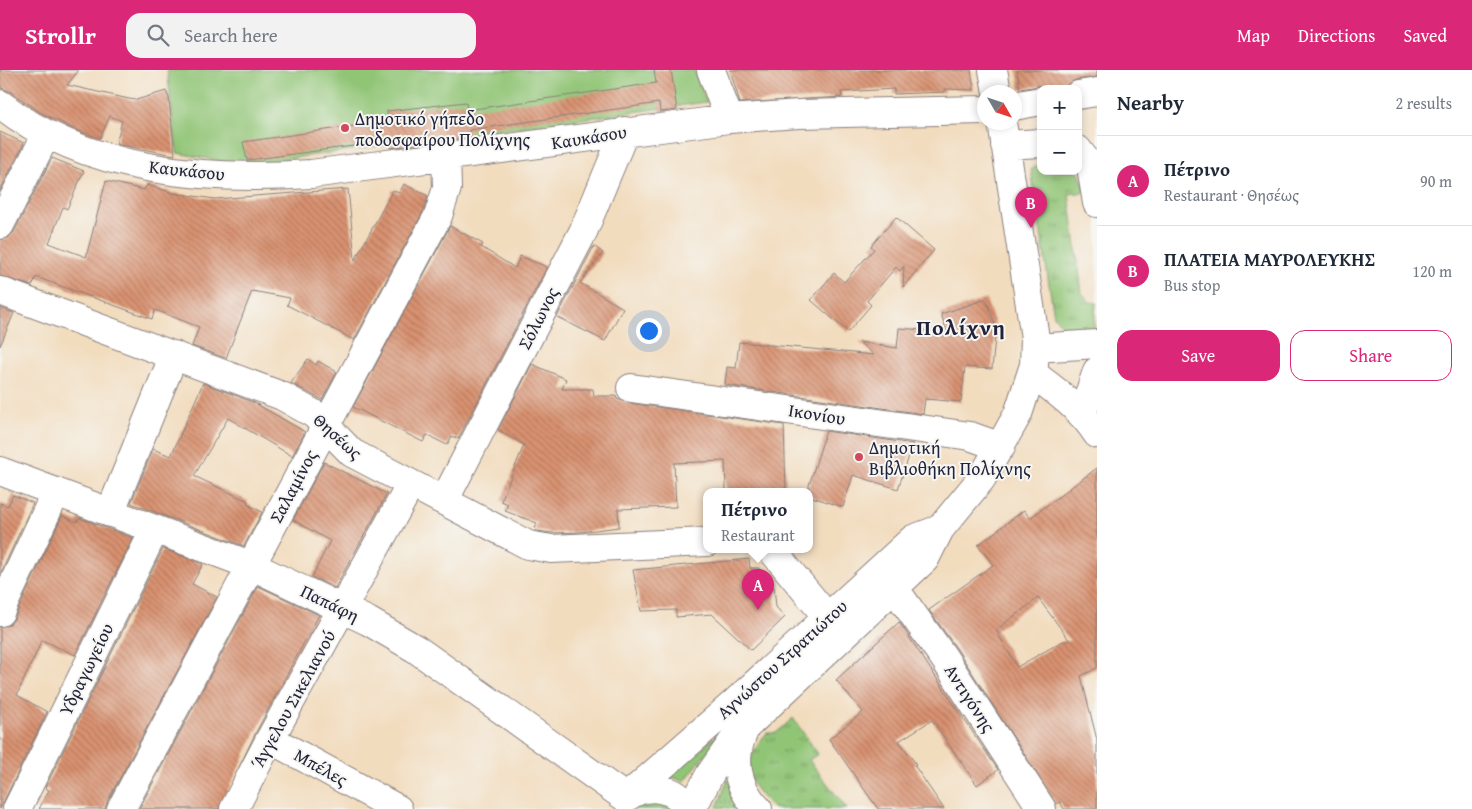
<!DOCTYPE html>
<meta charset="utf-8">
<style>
body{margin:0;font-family:"Gentium Book Plus",serif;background:#f2f2f3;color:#1f2937}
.controls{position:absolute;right:15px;top:15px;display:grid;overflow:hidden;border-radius:10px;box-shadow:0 2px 8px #0003}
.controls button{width:45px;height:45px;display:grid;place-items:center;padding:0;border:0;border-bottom:1px solid #e0e1e3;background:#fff;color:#1f2937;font:25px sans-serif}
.compass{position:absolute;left:977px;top:15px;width:45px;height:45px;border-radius:50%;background:#fff;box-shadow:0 2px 8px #0003;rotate:129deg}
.you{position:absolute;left:648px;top:260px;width:18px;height:18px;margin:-12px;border:4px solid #fff;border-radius:50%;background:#1a73e8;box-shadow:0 0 0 8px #1a73e833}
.badge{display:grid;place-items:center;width:32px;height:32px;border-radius:50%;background:#db2777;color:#fff;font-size:16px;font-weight:700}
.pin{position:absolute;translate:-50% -41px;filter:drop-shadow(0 1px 2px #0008)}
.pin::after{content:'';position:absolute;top:26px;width:18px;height:15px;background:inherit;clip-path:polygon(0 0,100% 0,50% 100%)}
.popup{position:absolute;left:703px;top:418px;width:110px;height:65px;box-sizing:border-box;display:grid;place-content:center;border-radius:10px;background:#fff;filter:drop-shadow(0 1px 4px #0005);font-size:16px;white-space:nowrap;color:#747a83}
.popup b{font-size:19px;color:#1f2937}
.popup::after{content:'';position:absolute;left:50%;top:100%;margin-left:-10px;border:10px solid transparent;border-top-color:#fff}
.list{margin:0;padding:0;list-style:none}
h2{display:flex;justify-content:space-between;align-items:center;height:65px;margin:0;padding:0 20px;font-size:21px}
h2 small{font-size:16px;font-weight:400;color:#747a83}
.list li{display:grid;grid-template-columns:32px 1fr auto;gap:15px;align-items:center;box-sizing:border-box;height:90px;padding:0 20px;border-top:1px solid #e0e1e3}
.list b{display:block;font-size:19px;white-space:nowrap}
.list p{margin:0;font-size:16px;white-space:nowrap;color:#747a83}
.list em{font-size:16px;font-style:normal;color:#747a83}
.actions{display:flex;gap:10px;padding:15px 20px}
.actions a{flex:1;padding:11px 0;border:1px solid #db2777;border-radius:15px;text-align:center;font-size:18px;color:#db2777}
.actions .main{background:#db2777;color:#fff}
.icon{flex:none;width:28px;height:28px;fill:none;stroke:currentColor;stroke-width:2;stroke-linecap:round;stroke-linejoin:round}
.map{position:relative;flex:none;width:1097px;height:739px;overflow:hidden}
header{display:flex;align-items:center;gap:30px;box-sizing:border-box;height:70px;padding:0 25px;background:#db2777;color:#fff}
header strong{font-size:24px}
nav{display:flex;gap:28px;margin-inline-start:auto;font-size:18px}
.search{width:350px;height:45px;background:#f2f2f3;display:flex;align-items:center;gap:12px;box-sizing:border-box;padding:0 18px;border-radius:15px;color:#747a83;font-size:19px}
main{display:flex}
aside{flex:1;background:#fff}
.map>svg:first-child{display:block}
.grass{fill:url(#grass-tufts);stroke:#5a7458}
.pitch{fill:#91c576;stroke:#5a7458}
.building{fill:url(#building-back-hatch);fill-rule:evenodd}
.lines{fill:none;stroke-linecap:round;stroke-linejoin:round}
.minor-casing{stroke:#8a7f7c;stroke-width:30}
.minor{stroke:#fff;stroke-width:28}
.poi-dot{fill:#d1495b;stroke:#f6f6f2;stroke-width:2}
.labels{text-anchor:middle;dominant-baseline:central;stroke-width:4;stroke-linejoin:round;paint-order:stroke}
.poi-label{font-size:18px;fill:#22223b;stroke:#f6f6f2;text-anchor:start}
.street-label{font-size:18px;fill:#22223b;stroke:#f6f6f2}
.district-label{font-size:22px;font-weight:bold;letter-spacing:1px;fill:#22223b;stroke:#f6f6f2}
</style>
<header>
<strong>Strollr</strong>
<div class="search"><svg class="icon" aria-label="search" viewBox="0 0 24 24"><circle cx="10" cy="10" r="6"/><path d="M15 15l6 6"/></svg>Search here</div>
<nav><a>Map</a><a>Directions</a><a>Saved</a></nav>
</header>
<main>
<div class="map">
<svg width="1097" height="739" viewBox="0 0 1097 739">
<defs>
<pattern id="grass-tufts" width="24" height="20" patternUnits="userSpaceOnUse" patternTransform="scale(1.25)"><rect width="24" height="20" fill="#91c576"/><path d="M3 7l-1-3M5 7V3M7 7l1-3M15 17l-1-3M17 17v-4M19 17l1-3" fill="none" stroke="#76a062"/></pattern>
<pattern id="building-back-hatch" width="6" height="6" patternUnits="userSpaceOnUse" patternTransform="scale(1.25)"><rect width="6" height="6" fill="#d99271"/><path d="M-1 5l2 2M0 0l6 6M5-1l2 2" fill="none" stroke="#b0775e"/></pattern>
</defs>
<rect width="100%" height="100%" fill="#f6f6f2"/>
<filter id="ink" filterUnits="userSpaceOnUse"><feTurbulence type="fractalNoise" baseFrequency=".02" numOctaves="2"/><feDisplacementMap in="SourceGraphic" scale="10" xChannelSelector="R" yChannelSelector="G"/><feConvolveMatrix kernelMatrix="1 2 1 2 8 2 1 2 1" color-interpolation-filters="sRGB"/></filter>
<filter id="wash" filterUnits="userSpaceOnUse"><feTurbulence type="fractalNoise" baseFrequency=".0096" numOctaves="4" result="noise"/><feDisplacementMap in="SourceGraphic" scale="20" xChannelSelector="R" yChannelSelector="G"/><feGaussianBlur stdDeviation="1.12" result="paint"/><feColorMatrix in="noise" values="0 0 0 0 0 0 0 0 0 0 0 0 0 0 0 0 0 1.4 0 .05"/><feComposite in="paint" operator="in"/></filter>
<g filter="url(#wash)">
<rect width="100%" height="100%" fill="#f2dcbe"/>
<path class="grass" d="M1041,92V101H1078L1087,122L1069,124L1082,223L1090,232L1096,233L1094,258L1090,263L1066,261L1054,246L1031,100Z
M793,648L818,684L809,690L847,739H775L770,736C764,728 755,719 751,710C744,696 757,673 767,663H776Z
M728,655L684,712L671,706Z
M728,709L743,739L717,737Z
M648,728L677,739H628Z"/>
<path class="pitch" d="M167,0H694L707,32L241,95L177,83Z"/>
<g id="blocks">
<path class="building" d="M0,0H79L67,15L129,29L136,30L166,21L169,28L175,85L116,74L122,51L110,46L100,68L76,60L42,43L9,21L1,18Z
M654,0H671L677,40L660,42L659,33L469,60L470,67L391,78L390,71L249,90H247L243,72L388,51L387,41L466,32L467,40L656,13Z
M730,0H971L974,20L945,19V22L894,24V19L841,22L842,27L740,33Z
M1017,0H1097V7L1075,10L1065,18L1050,19L1039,16L1020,19Z
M0,62L24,73L0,121Z
M52,88L84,101L67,139L63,137L49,173L86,187L106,111L144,120L147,115L173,123L215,129L348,119L355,190L393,120L399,123L404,114L428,126L424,140L354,270L287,235L290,228L252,221L226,288L192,276L199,257L155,240L152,249L36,207L32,216L0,206V170L8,168L14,162Z
M896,147L934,180L903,217L904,196L900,201L896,197L867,231L871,235L848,262L811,230L834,203L844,212L874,179L871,176Z
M450,156L483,174L481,177L515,198L520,186L547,197L458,369L452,366L447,375L427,365L423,372L353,337Z
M594,176L603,183L580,213L623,238L605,271L557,247Z
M986,229L996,257L992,299L965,297L961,332L925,329L923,344L725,315L727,297L736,298L739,272L874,285L859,272L897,278L899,258L947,262L941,244Z
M0,238L14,243L0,276Z
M308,289L316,295L318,291L337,302L322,330L291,313Z
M532,294L566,309L562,319H593L594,326H616L617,329L629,333L784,355L786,421H726L725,391L674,393L676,437L618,439L619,457L580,462L552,463L537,461L535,459L537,453L505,441L508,434L501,431L524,375L498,360Z
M203,313L255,333L305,362L292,386L228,348L194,406L248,431L247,434L262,442L244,476L131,433L153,379L171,386Z
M826,361L913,374L898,419L853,405L843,437L809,426V415Z
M324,392L387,424L335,518L312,507L330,471L293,450Z
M1097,398V598L1081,606L1097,670V739H1064L1060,732L1056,734L957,579L929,540L993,495L978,475L1024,440L1030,448ZM1038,528L1070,571H1063L1017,597L996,560Z
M13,425L33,433L0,505V433L8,436Z
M62,446L77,452L79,448L133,468L75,585L42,570L17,625L47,642L0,739V557L9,555L14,549Z
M163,479L203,494L192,514L217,527L107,732L105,739H39L49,720L45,718Z
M749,489L750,498H759L760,519L774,517L776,537L785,547L751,580L712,544L676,547V540L641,541L633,500Z
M258,516L319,545L256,662L219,739H139Z
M899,552L998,700L977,715L932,650L899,671L916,694L914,695L944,739H878L829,669L863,642L836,610Z"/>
</g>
</g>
<g filter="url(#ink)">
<use href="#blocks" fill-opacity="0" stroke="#8a7f7c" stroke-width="1"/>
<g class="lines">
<g class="minor-casing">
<path id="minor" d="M711,0L729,49
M993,0L997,22
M1078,25L1097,22
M0,34C86,102 205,111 311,104L729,49L799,44L984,40
M1014,36L1041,31
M1005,75L1041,73
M1078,80L1091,97L1097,133
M0,155L46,65
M0,221L282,326L314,344L352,383L528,475L551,479L707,472
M1035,278L1097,274
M1032,303C1056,321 1081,339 1097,364
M631,318L970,366L1001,377
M1082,345L1097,301
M0,401L250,495L368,551L416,579L626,728
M444,431L583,162L625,61
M110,443L174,285
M771,479L828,548
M895,519L944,588L1042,739
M0,542L56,422
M744,661C731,689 737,717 758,739
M270,669L398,739
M628,726L732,635L913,469L940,459
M627,727C648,712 676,717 689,739
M17,739L155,459
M121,739L438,146L447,118L446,87
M234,739L270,669L411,414
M692,739L710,704L738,664L925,489L940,459L982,408L1018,344L1034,295L1035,268L1002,52"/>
</g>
<use href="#minor" class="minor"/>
</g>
</g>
<g class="poi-dot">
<circle cx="345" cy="58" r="5"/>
<circle cx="859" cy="387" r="5"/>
</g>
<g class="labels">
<g class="poi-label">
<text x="355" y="48">Δημοτικό γήπεδο<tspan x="355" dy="21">ποδοσφαίρου Πολίχνης</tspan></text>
<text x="869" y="377">Δημοτική<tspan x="869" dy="21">Βιβλιοθήκη Πολίχνης</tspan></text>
</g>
<g class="street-label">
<text transform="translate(589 67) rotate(-9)">Καυκάσου</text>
<text transform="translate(187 100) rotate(6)">Καυκάσου</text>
<text transform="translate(538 248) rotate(-63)">Σόλωνος</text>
<text transform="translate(817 344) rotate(9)">Ικονίου</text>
<text transform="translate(338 366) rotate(42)">Θησέως</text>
<text transform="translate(293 416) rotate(-62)">Σαλαμίνος</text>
<text transform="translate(330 533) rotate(26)">Παπάφη</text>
<text transform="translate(782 589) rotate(-42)">Αγνώστου Στρατιώτου</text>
<text transform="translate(86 599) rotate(-64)">Υδραγωγείου</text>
<text transform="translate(970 628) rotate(57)">Αντιγόνης</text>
<text transform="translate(293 629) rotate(-61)">Άγγελου Σικελιανού</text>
<text transform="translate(321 697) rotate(29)">Μπέλες</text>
</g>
<g class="district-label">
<text x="961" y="257">Πολίχνη</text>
</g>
</g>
</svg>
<div class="controls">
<button>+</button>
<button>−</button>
</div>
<svg class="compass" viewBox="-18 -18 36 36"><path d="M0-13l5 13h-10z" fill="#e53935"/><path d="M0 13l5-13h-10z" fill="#747a83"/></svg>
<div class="you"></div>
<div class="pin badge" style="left:758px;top:540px">A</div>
<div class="popup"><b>Πέτρινο</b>Restaurant</div>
<div class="pin badge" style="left:1031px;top:158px">B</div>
</div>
<aside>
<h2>Nearby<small>2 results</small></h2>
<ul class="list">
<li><span class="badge">A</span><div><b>Πέτρινο</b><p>Restaurant · Θησέως</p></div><em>90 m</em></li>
<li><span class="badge">B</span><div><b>ΠΛΑΤΕΙΑ ΜΑΥΡΟΛΕΥΚΗΣ</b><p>Bus stop</p></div><em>120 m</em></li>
</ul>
<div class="actions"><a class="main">Save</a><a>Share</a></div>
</aside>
</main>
